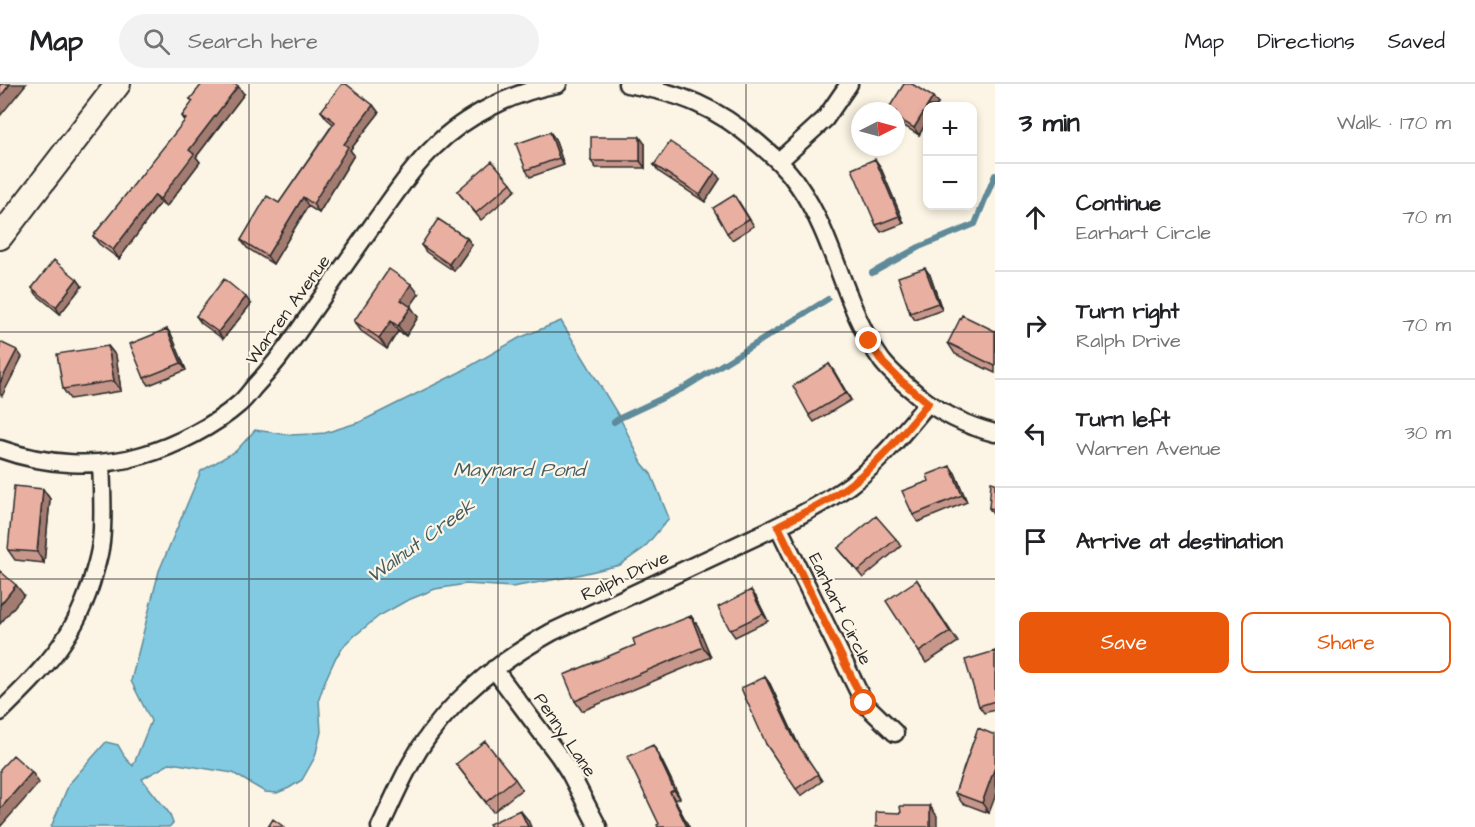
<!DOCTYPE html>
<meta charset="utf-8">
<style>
body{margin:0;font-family:"Architects Daughter",sans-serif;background:#f2f2f2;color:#202124}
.controls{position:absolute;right:18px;top:18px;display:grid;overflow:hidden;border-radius:12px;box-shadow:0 3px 9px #0003}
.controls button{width:54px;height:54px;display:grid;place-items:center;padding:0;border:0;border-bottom:2px solid #e0e0e0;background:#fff;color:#202124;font:30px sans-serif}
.compass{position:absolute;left:851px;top:18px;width:54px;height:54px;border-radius:50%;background:#fff;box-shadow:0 3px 9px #0003;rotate:84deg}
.stop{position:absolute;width:18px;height:18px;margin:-14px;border:4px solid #ea580c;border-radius:50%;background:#fff}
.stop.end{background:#ea580c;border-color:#fff;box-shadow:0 2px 6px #0008}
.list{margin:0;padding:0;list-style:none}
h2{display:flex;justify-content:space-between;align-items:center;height:78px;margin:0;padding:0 24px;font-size:26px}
h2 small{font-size:20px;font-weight:400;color:#757577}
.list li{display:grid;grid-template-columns:39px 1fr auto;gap:18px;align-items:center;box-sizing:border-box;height:108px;padding:0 24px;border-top:2px solid #e0e0e0}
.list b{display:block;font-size:22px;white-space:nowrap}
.list p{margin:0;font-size:20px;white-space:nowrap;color:#757577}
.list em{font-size:20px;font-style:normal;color:#757577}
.actions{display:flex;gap:12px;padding:18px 24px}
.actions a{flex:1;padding:14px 0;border:2px solid #ea580c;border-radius:12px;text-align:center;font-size:21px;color:#ea580c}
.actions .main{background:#ea580c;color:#fff}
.icon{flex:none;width:33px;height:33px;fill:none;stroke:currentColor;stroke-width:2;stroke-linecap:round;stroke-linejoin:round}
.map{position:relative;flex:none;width:995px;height:743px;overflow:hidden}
header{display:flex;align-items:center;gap:36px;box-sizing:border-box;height:84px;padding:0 30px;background:#fff;border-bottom:2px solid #e0e0e0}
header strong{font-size:28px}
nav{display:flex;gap:33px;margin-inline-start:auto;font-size:21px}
.search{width:420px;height:54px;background:#f2f2f2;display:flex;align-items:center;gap:15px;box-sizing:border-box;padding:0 21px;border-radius:33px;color:#757577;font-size:22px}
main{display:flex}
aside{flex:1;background:#fff}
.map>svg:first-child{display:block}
.water{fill:#82cae2;stroke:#5f8a99;stroke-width:1.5}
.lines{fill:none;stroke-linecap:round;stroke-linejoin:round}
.stream{stroke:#5f8a99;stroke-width:6}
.minor-casing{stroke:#2b2b2b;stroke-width:21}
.secondary-casing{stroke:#2b2b2b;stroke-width:28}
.minor{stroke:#fcf5e5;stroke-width:16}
.secondary{stroke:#fcf5e5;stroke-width:24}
.wall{fill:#c8978b;stroke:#2b2b2b;stroke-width:1.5}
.shaded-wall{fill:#a37b71;stroke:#2b2b2b;stroke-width:1.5}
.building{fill:#e9b0a2;stroke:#2b2b2b;stroke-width:1.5}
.route{stroke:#ea580c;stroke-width:8}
.grid{fill:none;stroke:#2b2b2b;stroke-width:1.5;stroke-opacity:0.55}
.labels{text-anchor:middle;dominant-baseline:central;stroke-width:4.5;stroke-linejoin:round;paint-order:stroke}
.street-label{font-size:18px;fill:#2b2b2b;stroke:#fcf5e5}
.water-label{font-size:20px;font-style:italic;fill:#455b62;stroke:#fcf5e5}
</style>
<header>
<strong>Map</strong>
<div class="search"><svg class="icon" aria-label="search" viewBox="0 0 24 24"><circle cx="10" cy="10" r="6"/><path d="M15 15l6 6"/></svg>Search here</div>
<nav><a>Map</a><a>Directions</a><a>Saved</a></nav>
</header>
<main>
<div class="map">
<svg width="995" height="743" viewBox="0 0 995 743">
<rect width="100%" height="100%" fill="#fcf5e5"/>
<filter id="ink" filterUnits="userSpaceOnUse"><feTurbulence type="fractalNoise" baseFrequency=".0167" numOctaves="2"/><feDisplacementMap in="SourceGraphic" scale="12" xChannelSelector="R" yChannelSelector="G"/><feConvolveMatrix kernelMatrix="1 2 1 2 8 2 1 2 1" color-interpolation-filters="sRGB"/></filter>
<g filter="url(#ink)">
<path class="water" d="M561,237L620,334L642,379L651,390L669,434L644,464L620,481L569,493L512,503L466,500L435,505L406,517L379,532L347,558L336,573L325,597L319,615L321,648L315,673L302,696L289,704L277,709L265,708L233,689L171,679L142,695L169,729L173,739L169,743H51L69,700L106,658L118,661L126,675L133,682L151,637L131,597L159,487L201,387L236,367L255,346L290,351L313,350L325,349L360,338L460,288L519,254Z"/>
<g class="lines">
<path class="stream" d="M872,189L919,163L975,140L995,91
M614,338L620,334L684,304L828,215"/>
<g class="minor-casing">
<path id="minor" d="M627,0C681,9 716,23 758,59C773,72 787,84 798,101C836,155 844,224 882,277C892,290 906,301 918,311C940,329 967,342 995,349
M779,77L825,35L849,0
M0,365C45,381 97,385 143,371C175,362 214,342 239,320C245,315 249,309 254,303C272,284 287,264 302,242C325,209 349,175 372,142C392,115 410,86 434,63C464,32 516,7 558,0
M778,442L864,619L895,649
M494,585L559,672L570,689L598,743
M0,628C44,585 78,551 94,489C97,479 100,468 101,458C104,432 102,405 101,379
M380,743C390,722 399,701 410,681C442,622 494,580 552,548C610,521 667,494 725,467C767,447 812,428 850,401C880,378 904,348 928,319"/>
</g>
<g class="secondary-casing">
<path id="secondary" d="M0,153L118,0"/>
</g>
<use href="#minor" class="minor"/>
<use href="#secondary" class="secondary"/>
</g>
<path class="wall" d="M244,10L196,73L200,78L166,123L160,119L119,175L99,160L93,152L185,37L182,32L193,18L190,15Z
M938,20L919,51L896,37V27Z
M373,21L379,29L350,66L354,71L319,129L308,122L273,180L247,164L241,156L279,119L333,40L327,35L321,27Z
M550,48L555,55L564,81L530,93L526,86Z
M645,60V84H596L591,77Z
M654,81L720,95L705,118L659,88Z
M880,82L904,139L881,148L876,141Z
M511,99L516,106L481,136L457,107Z
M739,118L754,142L732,156L727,149Z
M467,154L472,161L454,187L426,168L421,161Z
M930,191L942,226L915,236L910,229Z
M77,195L82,202L60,230L37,211L32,204Z
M419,210L410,222L418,233L406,252L398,247L387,265L361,247L354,237Z
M251,220L223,255L201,239L196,232Z
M167,245L172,252L186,286L149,301L144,294Z
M995,247V289L955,270L948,259Z
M108,262L116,272L121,307L70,315L63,305Z
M829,280L851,316L814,338L809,331Z
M955,389L967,418L918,438L913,431Z
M995,399V432H994L989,424Z
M43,405L50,415L44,479L15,476L8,466Z
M896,455L901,462L863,494L838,464Z
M917,496L958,558L926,579L919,568Z
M756,513L768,537L735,553L730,546Z
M691,532L698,542L711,573L582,627L575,617L635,561Z
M995,567V626L984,629L979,622Z
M765,593L770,600L799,662L822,697L801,712L766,660Z
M978,644L989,729L962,719L955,709Z
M658,669L680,714L675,716L689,743H658L659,740Z
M456,680L515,695L522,705L493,728Z"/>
<path class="shaded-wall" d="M10,0H26L0,32V13Z
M238,2L244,10L196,73L200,78L166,123L160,115L189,66Z
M933,13L938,20L936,22H927V37L919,51L914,44Z
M373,21L379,29L350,66L354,71L319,129L313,120L344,60Z
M550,48L555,55L564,81L559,74Z
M640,53L645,60V84L640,77Z
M875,75L880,82L904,139L899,132Z
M715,88L720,95L705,118L700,111Z
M155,111L160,119L119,175L113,166Z
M303,113L308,122L273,180L267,172Z
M467,154L472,161L454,187L449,180Z
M925,184L930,191L942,226L938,219Z
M77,195L82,202L60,230L56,223Z
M411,200L419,210L408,226L401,216Z
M246,213L251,220L223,255L218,248Z
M411,223L418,233L406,252L398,242Z
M391,237L398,247L387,265L379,254Z
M167,245L172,252L186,286L181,279Z
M108,262L116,272L121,307L114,297Z
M17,266L22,273L2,312L0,310V299Z
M829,280L834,287L851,316L846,309Z
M950,382L955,389L967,418L962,411Z
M43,405L50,415L44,479L37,468Z
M16,501L24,511L0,540V521Z
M751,506L756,513L768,537L763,530Z
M691,532L698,542L711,573L703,563Z
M765,593L770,600L799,662L822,697L794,655Z
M653,661L658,669L680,714L674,706Z
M995,683V713L989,729L982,719Z
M32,688L39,699L0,743V725Z
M670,708L675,716L689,743H687Z
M930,722L937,732V743H930Z
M520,726L528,736L531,743H528Z"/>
<path class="building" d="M0,0H10L0,13Z
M202,0H235L238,2L189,66L194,70L160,115L155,111L113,166L93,152L186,35L182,32L193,17L190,15Z
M342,0H346L373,21L344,60L348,63L313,120L303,113L267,172L241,156L267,112L279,119L335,38L321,27Z
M904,0H912L933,13L914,44L896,33V27H887Z
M550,48L559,74L526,86L516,60Z
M591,53H640V77H591Z
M670,58L715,88L700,111L654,81Z
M875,75L899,132L876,141L852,85Z
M492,77L511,99L476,129L457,107Z
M734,111L749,135L727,149L713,124Z
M438,135L467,154L449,180L421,161Z
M54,176L77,195L56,223L32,204Z
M925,184L938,219L910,229L898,193Z
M389,185L411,200L401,216L411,223L398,242L391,237L379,254L354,237Z
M224,195L246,213L218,248L196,232Z
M962,231L995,247V282L948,259Z
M167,245L181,279L144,294L130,260Z
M0,258L17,266L0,299Z
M108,262L114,297L63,305L57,270Z
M829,280L846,309L809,331L793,302Z
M950,382L962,411L913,431L902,407L929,397L927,391Z
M991,398L995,399V425L989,424Z
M14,402L43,405L37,468L8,466Z
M876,432L896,455L858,487L838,464Z
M0,487L16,501L0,521Z
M917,496L950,548L919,568L886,517Z
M751,506L763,530L730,546L718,523Z
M691,532L703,563L575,617L564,591L635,561L633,555Z
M995,567V617L979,622L965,576Z
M765,593L794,655L818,690L796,705L766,660L741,604Z
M978,644L995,651V683L982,719L955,709Z
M485,657L515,695L486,718L456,680Z
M653,661L674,706L670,708L687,743H658L657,741L659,740L627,673Z
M13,671L32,688L0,725V685Z
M900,722H930V743H876V728L901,729Z
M520,726L528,743H491L489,740Z
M273,735L284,743H268Z"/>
</g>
<g class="lines" filter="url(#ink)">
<path class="route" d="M864,619L778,442C803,429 829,417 851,400C881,377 904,348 928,319L900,296L883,279L869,257"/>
</g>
<path class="grid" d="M249,0V743M498,0V743M746,0V743M0,248H995M0,495H995"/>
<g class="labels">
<g class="street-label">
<text transform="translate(288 226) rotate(-54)">Warren Avenue</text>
<text transform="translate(625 492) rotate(-25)">Ralph Drive</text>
<text transform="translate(840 525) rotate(64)">Earhart Circle</text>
<text transform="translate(565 651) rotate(56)">Penny Lane</text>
</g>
<g class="water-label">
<text x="519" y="386">Maynard Pond</text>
<text transform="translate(421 457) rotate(-36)">Walnut Creek</text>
</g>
</g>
</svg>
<div class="controls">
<button>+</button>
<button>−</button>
</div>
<svg class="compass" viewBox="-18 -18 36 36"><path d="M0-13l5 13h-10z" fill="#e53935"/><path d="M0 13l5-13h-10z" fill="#757577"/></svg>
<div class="stop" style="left:864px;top:619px"></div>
<div class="stop end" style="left:869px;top:257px"></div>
</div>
<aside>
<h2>3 min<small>Walk · 170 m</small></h2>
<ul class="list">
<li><svg class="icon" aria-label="ahead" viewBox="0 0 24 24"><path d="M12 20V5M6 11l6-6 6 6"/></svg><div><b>Continue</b><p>Earhart Circle</p></div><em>70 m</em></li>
<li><svg class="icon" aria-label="right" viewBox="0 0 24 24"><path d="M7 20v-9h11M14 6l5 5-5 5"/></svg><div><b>Turn right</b><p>Ralph Drive</p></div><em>70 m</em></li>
<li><svg class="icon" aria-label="left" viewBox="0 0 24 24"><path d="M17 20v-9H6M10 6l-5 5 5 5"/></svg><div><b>Turn left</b><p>Warren Avenue</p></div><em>30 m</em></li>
<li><svg class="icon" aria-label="arrive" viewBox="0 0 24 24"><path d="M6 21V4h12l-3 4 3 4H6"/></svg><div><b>Arrive at destination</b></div></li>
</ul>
<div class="actions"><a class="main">Save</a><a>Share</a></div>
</aside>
</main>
